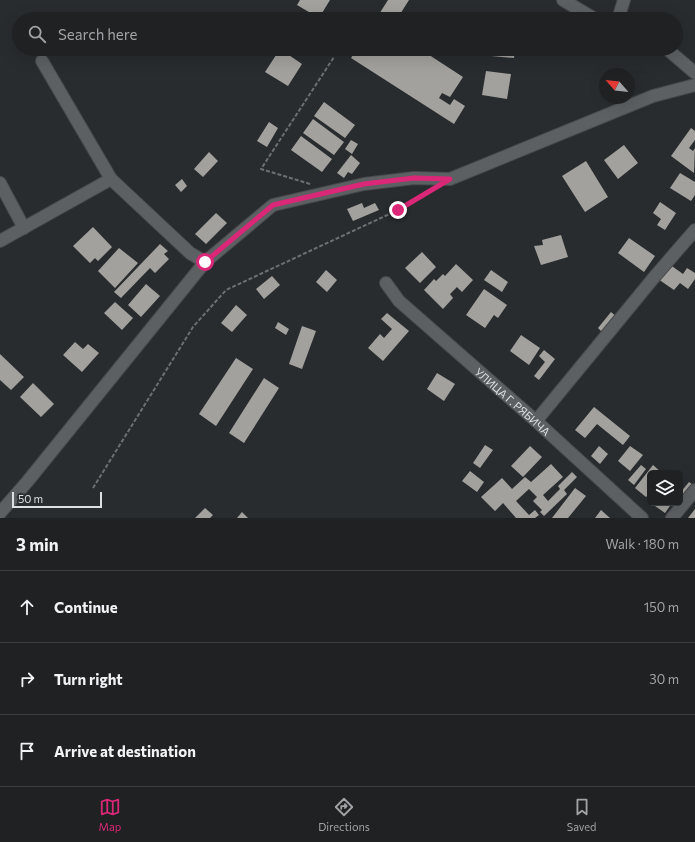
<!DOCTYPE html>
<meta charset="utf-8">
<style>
body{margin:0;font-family:Commissioner,sans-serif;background:#2c2e30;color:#f1f3f6}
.controls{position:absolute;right:12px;bottom:12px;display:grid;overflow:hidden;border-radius:6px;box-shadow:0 4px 16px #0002}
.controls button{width:36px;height:36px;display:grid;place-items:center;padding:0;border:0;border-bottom:1px solid #3c3e41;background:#1f2123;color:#f1f3f6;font:20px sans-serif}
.compass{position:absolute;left:599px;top:68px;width:36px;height:36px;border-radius:50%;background:#1f2123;box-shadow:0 4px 16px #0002;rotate:298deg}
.scale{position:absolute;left:12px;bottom:10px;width:90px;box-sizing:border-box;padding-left:4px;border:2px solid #dddfe1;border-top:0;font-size:11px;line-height:14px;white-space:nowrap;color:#dddfe1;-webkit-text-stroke:3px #292c2f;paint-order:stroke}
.stop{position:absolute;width:12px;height:12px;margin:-9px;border:3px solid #db2777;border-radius:50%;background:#fff}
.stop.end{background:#db2777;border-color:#fff;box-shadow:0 1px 4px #0008}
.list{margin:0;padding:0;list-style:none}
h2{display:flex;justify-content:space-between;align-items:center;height:52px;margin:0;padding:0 16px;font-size:17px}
h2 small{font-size:13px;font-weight:400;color:#a1a3a6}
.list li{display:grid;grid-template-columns:26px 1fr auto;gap:12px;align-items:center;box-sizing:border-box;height:72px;padding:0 16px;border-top:1px solid #3c3e41}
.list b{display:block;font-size:15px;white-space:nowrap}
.list em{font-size:13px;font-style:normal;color:#a1a3a6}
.icon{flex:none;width:22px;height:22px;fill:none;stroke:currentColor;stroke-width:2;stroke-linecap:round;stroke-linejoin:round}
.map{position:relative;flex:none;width:695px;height:518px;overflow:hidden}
.search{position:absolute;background:#1f2123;box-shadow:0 4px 16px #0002;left:12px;right:12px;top:12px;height:44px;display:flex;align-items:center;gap:10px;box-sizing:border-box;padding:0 14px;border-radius:22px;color:#a1a3a6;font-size:15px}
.sheet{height:268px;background:#1f2123}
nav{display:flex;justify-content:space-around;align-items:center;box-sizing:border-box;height:56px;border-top:1px solid #3c3e41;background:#1f2123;font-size:11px;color:#a1a3a6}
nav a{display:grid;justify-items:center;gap:2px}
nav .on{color:#db2777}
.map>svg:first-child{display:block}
.building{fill:#a3a19d}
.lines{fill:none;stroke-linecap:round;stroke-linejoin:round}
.minor-casing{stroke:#47494c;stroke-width:14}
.path{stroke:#6d6f72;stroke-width:2;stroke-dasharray:4 2;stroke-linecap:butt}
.minor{stroke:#5d6063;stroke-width:12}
.route{stroke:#db2777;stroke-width:5}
.labels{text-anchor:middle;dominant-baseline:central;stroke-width:4;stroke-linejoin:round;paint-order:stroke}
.street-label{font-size:11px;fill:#dddfe1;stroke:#292c2f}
</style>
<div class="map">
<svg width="695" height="518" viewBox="0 0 695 518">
<rect width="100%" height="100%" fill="#292c2f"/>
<path class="building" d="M300,0H330L319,18L297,5Z
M388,0H409L397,19H376Z
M280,49L302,64L288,86L265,72Z
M357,49H420L463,77L450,97L442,93L439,98L450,105L454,99L465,106L454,124L351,58Z
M491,49H515L514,58L491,56Z
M486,71L511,74L507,99L482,95Z
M324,102L355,125L345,138L314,116Z
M313,119L344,142L334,155L303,133Z
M269,122L278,128L267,147L257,141Z
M691,128L695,131V140L689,148L693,151L695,148L694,173L671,156Z
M301,136L332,159L322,172L291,150Z
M351,140L358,144L352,154L345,149Z
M624,145L638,163L618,179L604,160Z
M209,152L218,161L203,177L194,169Z
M351,155L360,163L352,174L348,172L344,178L337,173Z
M586,161L608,197L585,212L562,176Z
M680,173L695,182V195L691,201L670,188Z
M182,179L187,186L181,192L175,185Z
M660,202L676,213L665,230L657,225L661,219L653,213Z
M362,203L364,208L375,203L379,210L353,221L347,209Z
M216,213L227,223L206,244L195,234Z
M93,227L112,247L98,261L95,258L90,263L73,246Z
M561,235L568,257L541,265L534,246L543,245L542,240Z
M629,238L655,256L644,272L618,253Z
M160,244L168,251L164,254L169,259L155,273L150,268L121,298L114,292Z
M119,248L138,263L115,288L98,271Z
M422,252L436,267L420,283L405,268Z
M456,264L473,280L462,292L457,287L450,294L453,298L443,309L424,290L434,279L436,281L443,274L445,276Z
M669,264L683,274L687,268L695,273V279L688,289L680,283L674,290L658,279Z
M326,270L337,280L327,292L316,282Z
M491,270L508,282L502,292L484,280Z
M272,276L280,285L264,299L256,289Z
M146,284L160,296L141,317L128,305Z
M484,289L507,305L498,318L494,315L485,328L466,315Z
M115,302L133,318L122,330L104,313Z
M236,305L247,315L232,332L221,323Z
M611,312L618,318L604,334L598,328Z
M387,313L409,331L383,361L368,348L380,334L384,338L392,329L381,319Z
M278,322L289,329L286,335L275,328Z
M302,326L316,331L302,369L289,364Z
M521,335L540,348L529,365L510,351Z
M75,342L83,349L88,344L99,353L82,372L63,355Z
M544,350L555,359L539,380L534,376L545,362L539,356Z
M0,354L24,377L11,390L0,380Z
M236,358L253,369L216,426L199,414Z
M437,373L455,384L444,401L427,389Z
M264,378L279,388L244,443L229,433Z
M33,383L54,404L41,417L20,397Z
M594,407L630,436L623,445L597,424L585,438L575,430Z
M485,445L493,450L480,468L473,463Z
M530,446L542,457L523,477L511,466Z
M599,446L608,454L600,464L591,456Z
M630,446L643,455L630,471L618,461Z
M551,464L563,477L543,495L548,501L560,489L558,486L572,472L577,477L564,490L567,494L544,516L540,512L542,510L533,501L537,497L529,489L516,501L529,515L535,510L539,515L535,518H516L503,503L495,511L481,497L502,478L512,489L525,477L531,482Z
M641,465L646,469L634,485L628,480Z
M653,465L662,473H650V493L646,497L635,488Z
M470,471L484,482L477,492L462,481Z
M689,482L693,485L680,501V493Z
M575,488L586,496L568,518H552Z
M658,503H672L665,513L655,506Z
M205,508L213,515L210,518H195Z
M695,509V518H688Z
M601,510L610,518H595Z
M242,512L248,518H237Z"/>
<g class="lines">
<g class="minor-casing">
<g id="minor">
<path d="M563,0L595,19"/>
<path d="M618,19L624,0"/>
<path d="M667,49L695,73"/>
<path d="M42,61L111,179"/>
<path d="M0,183L24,228"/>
<path d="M0,241L111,179L190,253L205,262"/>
<path id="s1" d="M386,283L399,301L536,421L642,518"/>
<path d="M536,421L656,275L695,230"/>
<path d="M0,513L27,482L205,262L273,205L364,184L414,178L450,179L653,96L695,85"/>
<path d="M672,518L695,490"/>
</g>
</g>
<path class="path" d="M310,184L261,169L334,57
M93,488L193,327L226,290L398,210L430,191"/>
<use href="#minor" class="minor"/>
</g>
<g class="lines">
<path class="route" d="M205,262L273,205L364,184L414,178L450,179L398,210"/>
</g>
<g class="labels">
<g class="street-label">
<text stroke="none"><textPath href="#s1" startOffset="174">УЛИЦА Г. РЯБИЧА</textPath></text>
</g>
</g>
</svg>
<div class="controls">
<button><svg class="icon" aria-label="layers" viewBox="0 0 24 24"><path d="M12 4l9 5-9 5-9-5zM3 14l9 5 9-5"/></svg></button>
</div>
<svg class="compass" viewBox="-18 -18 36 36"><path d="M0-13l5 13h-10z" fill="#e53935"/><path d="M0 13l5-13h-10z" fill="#a1a3a6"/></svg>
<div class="scale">50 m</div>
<div class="stop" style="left:205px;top:262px"></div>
<div class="stop end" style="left:398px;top:210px"></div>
<div class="search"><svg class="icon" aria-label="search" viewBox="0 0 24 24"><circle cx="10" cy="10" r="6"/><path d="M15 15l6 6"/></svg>Search here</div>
</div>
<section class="sheet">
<h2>3 min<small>Walk · 180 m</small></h2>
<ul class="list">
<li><svg class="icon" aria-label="ahead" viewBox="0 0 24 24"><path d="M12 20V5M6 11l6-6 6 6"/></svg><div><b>Continue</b></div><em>150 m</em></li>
<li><svg class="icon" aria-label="right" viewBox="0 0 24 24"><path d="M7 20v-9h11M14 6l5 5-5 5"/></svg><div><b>Turn right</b></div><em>30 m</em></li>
<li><svg class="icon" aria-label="arrive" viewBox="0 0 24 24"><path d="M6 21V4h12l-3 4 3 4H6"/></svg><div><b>Arrive at destination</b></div></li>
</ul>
</section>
<nav>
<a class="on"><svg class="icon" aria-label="map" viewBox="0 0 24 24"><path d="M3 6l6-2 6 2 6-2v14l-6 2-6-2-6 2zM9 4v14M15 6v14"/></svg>Map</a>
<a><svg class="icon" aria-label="directions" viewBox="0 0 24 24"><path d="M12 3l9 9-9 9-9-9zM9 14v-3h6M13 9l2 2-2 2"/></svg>Directions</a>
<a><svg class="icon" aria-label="saved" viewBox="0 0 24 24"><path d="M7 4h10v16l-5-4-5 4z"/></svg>Saved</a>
</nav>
